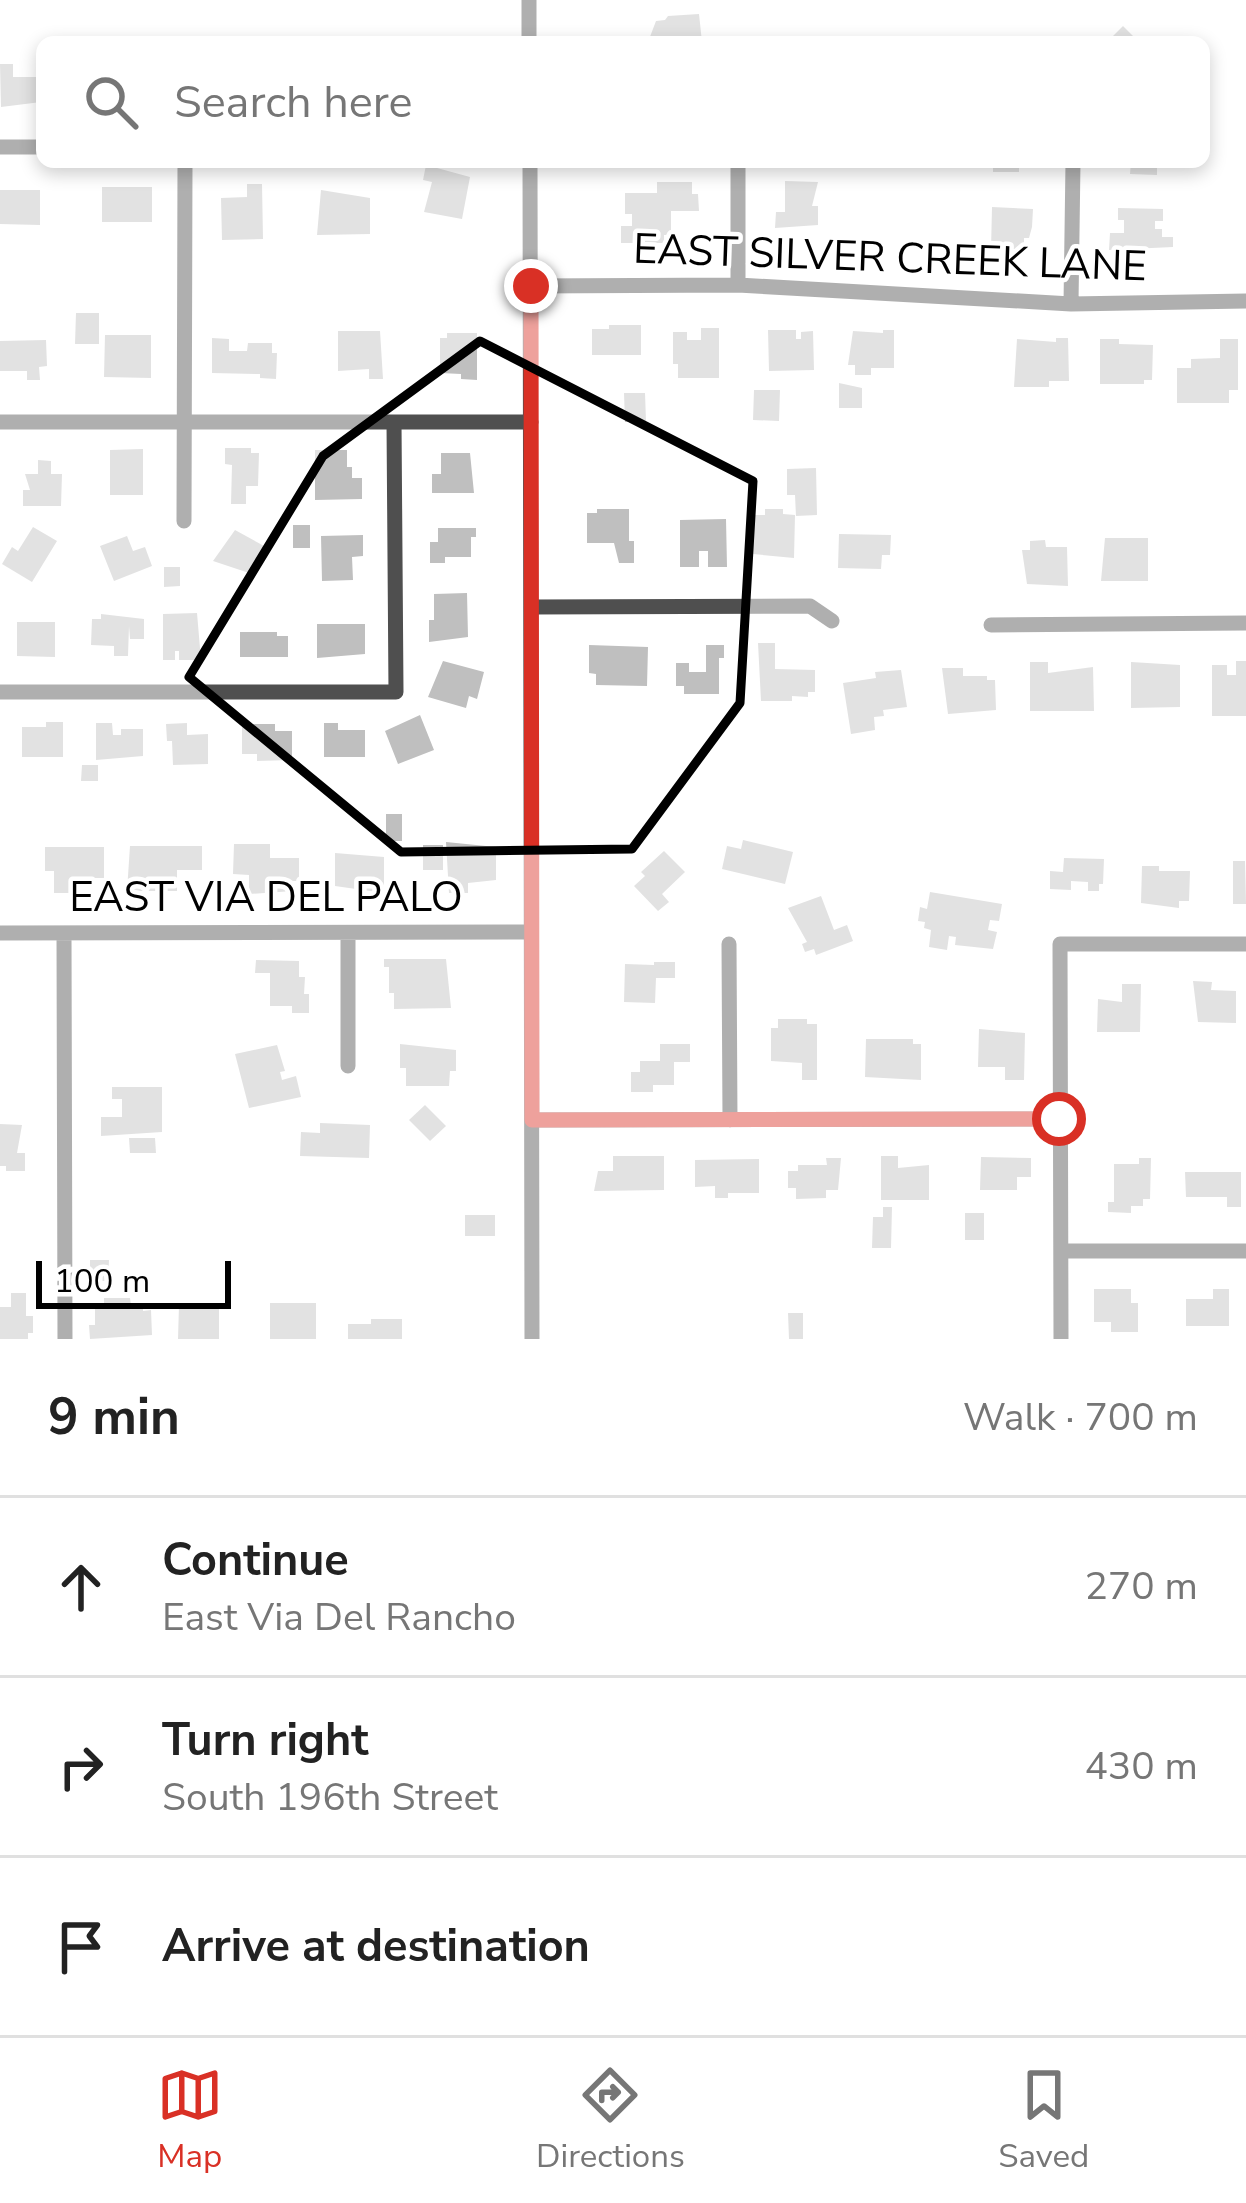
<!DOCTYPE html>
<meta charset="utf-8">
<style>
body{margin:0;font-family:"Nunito Sans",sans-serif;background:#f2f2f2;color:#222}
.scale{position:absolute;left:36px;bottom:30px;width:195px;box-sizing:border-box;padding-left:12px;border:6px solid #000;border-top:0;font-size:33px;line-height:42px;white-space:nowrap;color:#000;-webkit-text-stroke:9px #fff;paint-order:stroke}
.stop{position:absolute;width:36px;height:36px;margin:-27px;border:9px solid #d93025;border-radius:50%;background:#fff}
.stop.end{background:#d93025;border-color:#fff;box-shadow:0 3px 12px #0008}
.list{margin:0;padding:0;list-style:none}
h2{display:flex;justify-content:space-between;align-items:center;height:156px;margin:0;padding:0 48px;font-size:51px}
h2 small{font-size:39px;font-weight:400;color:#767676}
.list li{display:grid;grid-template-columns:78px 1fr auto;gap:36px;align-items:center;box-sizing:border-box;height:180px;padding:0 48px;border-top:3px solid #e0e0e0}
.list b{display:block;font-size:45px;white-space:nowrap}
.list p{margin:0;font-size:39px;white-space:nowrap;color:#767676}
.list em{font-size:39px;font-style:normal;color:#767676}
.icon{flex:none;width:66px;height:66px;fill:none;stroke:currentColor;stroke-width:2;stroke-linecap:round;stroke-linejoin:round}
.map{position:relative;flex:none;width:1246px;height:1339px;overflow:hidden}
.search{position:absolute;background:#fff;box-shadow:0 6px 18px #0003;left:36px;right:36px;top:36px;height:132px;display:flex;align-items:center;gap:30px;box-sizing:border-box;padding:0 42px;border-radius:18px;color:#767676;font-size:45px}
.sheet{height:696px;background:#fff}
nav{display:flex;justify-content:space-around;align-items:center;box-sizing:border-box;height:168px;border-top:3px solid #e0e0e0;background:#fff;font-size:33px;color:#767676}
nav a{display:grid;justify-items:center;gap:6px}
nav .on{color:#d93025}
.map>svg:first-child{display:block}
.building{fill:#bfbfbf}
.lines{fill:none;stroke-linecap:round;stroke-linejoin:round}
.minor{stroke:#4f4f4f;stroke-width:15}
.route{stroke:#d93025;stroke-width:15}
.marked{fill:none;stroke:#000;stroke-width:9;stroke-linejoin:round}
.labels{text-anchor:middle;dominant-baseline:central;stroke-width:9;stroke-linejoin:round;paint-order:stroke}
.street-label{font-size:42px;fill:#000;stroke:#fff}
</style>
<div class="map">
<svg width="1246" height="1339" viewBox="0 0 1246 1339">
<rect width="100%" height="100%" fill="#fff"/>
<path class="building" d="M699,14L702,42H648L656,21L665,20L668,16Z
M1123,26L1139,42H1107Z
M0,64H13V77H42L41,102L1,107Z
M993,162H1019V172H993Z
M1131,162H1157V175L1130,174Z
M426,165L470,177L462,219L424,212L432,182L423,180Z
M785,181L818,182L812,206H818V225L775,228L776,212H785Z
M657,182H692V194H698L699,211H671V235H664V243H621V226H632V214H625V193H657Z
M247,184H262L263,239L222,240L221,198L247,197Z
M102,187H152V222H102Z
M0,190H40V225L0,224Z
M321,190L370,198V234L317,235Z
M992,207L1033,209L1032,227L1029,238H1024V251L991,250Z
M1118,208L1163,209V221H1155V229H1162V237H1173V247L1109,250L1110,233H1124V220H1118Z
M76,313H99V344H75Z
M609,325H641V355H592V329H609Z
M701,328H719V378H678V364H673V332H687V340H701Z
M768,330H796V339H801V332L813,331L814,370L769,371Z
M883,330H894V368H871V375H855V365H848L853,331L883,333Z
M338,331H380L383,379H369V369L338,371Z
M447,333H477V380L461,379V374L440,373V338H447Z
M105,335H151V378L104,377Z
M212,338L229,339V351H247L248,343H272V353H277L276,379L260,378V374L212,373Z
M1056,338H1068L1069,381H1049V387H1014L1017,339L1056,342Z
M1100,339H1119V344L1153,345L1152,380H1144V384H1100Z
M1220,339H1238V390H1229V403H1177V368H1191V359L1220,358Z
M46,340L47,366L39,367L40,380H27V371H0V341Z
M839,383L862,388V408H839Z
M754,390H780L779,421L753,420Z
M624,393H645L646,421L625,422Z
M225,448H251V453H259L258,486H246V504H231L232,465L225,464Z
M143,449V495H110V450Z
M315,450H347V467H352V478H362V499L315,500Z
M441,453H470L474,493H432V474H441Z
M38,460L51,461V474H62L61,506H23V490H30L25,474H38Z
M816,468L817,515L796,516L795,495H787V469Z
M597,509H629V541H634V563H619L614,543H587V513H597Z
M765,509H783V514L795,515L794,558L753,554V515H765Z
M726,519L727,567H708V551H699V567H680V520Z
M293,525H310V548H293Z
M33,527L57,541L32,582L2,564L12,547L18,551Z
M438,528H476V537H471V557H445V563H430V542H438Z
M235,530L264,546L249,573L213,561Z
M839,534L891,535L890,555H882L881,569L838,568Z
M363,535V556L352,557L353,580L322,581L321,536Z
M127,536L133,551L145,547L152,566L114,581L100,546Z
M1105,538H1148V581H1101Z
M1045,540L1046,547H1067L1068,586L1027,584L1022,550H1030V541Z
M164,567H180V586L164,587Z
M467,593L468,637L429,642V620H434V594Z
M197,613L201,660H179V651H175V660H163V614Z
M101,614L144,619V639H130L129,626L128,656H114V646L91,645L92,619H101Z
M17,622H55V657L17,656Z
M317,624H365V654L317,658Z
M240,632H277V636H288V657H240Z
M758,643H775V669L815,670V692H808V697L792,696V701H761Z
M589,645L648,647L647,686L596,685V674L589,673Z
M706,645H724V658H719V694H684V686H676V663H689V672H706Z
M443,661L484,672L477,699L469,696L466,708L428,697Z
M1236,661H1246V716H1212V665H1227V675H1236Z
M1030,662H1048V673L1093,667L1094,711H1030Z
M1131,662L1180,665V707L1131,708Z
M942,668H963V676H987V680H995L996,710L948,714Z
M901,670L907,707L883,710L884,716L874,717L875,730L851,734L843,683L876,678L875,672Z
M420,715L434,750L398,764L385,731Z
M46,722H63V757H22V727H46Z
M96,723H112L113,735H121V729H143V756L96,760Z
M187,723V735L208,734V764L173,765L172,741H167L166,724Z
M324,723H338V730H365V757H324Z
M242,724H275V731H292V760L257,761V754H242Z
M82,765H98V781H81Z
M386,814H402V841H386Z
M743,840L793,852L785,884L722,869L727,846L741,849Z
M446,842L496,847V880L468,883V893H449Z
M234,844H270V858H299V881H293V891L249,894V875L233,874Z
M423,845H443V870H423Z
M130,846H202V870H177V891H127Z
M45,847H104V878H92V886H77V893H54V871H45Z
M664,851L685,872L662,894L669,902L658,911L634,886L645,876L641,872Z
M335,853L384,857V893L335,886Z
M1064,858L1104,859L1103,884H1099V891H1088V882L1071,881V890L1050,889V871L1063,872Z
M1233,861H1245L1246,904H1233Z
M1142,866H1159V871H1190L1189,901H1179V908L1141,903Z
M930,892L1002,904L999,921L990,920L988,930L997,932L993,949L955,945L956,937L949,936L947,950L929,947L931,930L924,928L925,922L918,921L920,907L927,909Z
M821,896L834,930L847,925L853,941L816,955L814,949L805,952L802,944L807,942L788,908Z
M384,959H446L451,1008L394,1009V993H389V967H384Z
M256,960L299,961V977H305L304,994H309V1013H292V1006H270V973H255Z
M654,962H675V978H656L655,1003L624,1002L625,964L654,965Z
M1193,981L1212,982L1211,990L1236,991V1023L1198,1022Z
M1122,984H1141L1140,1032H1097L1098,999L1122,1002Z
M778,1019H807V1024H817V1080H802V1063L771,1061V1028H778Z
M979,1029L1025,1033L1024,1080H1005V1067H978Z
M866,1039H913V1044H921V1080L865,1077Z
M400,1044L456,1050V1071H450L449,1086H406V1068H400Z
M660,1044H690V1062H674V1085H653V1092H631V1072H640V1061H660Z
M277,1045L285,1071L280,1072L282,1080L296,1076L301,1097L249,1108L235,1054Z
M112,1087H162V1132L101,1136V1117H122V1099H112Z
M425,1105L446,1126L430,1141L409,1120Z
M320,1123L370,1125L369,1158L300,1156L301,1132L320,1133Z
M0,1124L22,1125L17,1153H25V1171H6V1166H0Z
M129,1138H155L156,1153H130Z
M613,1156H664V1190L594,1191L598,1171H613Z
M881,1156H898V1168L929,1165V1200H881Z
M981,1157L1031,1158V1177H1017V1190H980Z
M826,1158H841L838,1190H826V1198L796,1199V1188H788V1171H798V1165H827Z
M1139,1158H1151L1150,1199H1143V1206H1131V1213L1108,1212V1202H1114V1164H1139Z
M759,1159V1193H728V1198H715V1186L695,1187V1160Z
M1185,1172H1241V1207H1227V1197H1186Z
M883,1207H892L891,1248H872L873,1217H883Z
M965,1213H984V1240H965Z
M465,1215H495V1236H465Z
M90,1260H109L108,1281H90Z
M1094,1289H1131V1303H1138V1332H1111V1322H1094Z
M1213,1289H1229V1326H1186V1299H1213Z
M11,1293H26V1316H33V1333H28V1339H0V1307H11Z
M104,1298H130L131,1305H143V1311L151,1310L152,1335L90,1339L89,1325H95V1305H104Z
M270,1303H316V1339H270Z
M179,1305H219V1339H178Z
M788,1313H803V1339H789Z
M371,1319H402V1339H348V1324H371Z"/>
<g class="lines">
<path class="minor" d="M529,0V42
M0,147H42
M530,162L532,1339
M738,162V285
M531,286L738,285L1071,304L1246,301
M1071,304L1073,162
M0,422H531
M184,521L185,162
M531,607L810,606L832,621
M991,625L1246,623
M0,692H396L394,422
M0,933L531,932
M64,933L65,1339
M729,944L730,1120
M348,1066V933
M532,1120L1059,1119
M1061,1251H1246
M1061,1339L1060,944H1246"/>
</g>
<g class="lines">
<path class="route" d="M531,286L532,1120L1059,1119"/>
</g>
<path d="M0 0H1246V1339H0ZM480,341L753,481L740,703L632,849L401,852L189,677L323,456Z" fill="#fff" fill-opacity=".55" fill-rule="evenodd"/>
<path class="marked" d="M480,341L753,481L740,703L632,849L401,852L189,677L323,456Z"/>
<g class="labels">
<g class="street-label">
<text transform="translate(890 258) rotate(2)">EAST SILVER CREEK LANE</text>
<text x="266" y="897">EAST VIA DEL PALO</text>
</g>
</g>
</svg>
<div class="scale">100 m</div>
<div class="stop" style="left:1059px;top:1119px"></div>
<div class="stop end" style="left:531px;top:286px"></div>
<div class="search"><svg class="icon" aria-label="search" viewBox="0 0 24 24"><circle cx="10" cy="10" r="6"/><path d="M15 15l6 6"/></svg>Search here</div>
</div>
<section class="sheet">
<h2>9 min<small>Walk · 700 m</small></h2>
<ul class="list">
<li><svg class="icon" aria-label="ahead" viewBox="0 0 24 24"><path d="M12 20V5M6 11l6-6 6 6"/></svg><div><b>Continue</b><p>East Via Del Rancho</p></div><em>270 m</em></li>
<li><svg class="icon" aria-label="right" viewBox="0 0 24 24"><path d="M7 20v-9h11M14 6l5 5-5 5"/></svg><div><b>Turn right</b><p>South 196th Street</p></div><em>430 m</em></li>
<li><svg class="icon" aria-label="arrive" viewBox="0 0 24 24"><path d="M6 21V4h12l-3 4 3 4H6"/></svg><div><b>Arrive at destination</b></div></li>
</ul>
</section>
<nav>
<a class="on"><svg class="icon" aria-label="map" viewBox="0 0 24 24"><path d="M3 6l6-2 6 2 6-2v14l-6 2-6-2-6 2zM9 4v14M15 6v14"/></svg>Map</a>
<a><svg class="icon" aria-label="directions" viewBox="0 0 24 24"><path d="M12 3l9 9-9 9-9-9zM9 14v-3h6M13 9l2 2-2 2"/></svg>Directions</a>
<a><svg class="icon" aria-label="saved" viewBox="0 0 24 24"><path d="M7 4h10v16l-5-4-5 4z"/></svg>Saved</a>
</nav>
